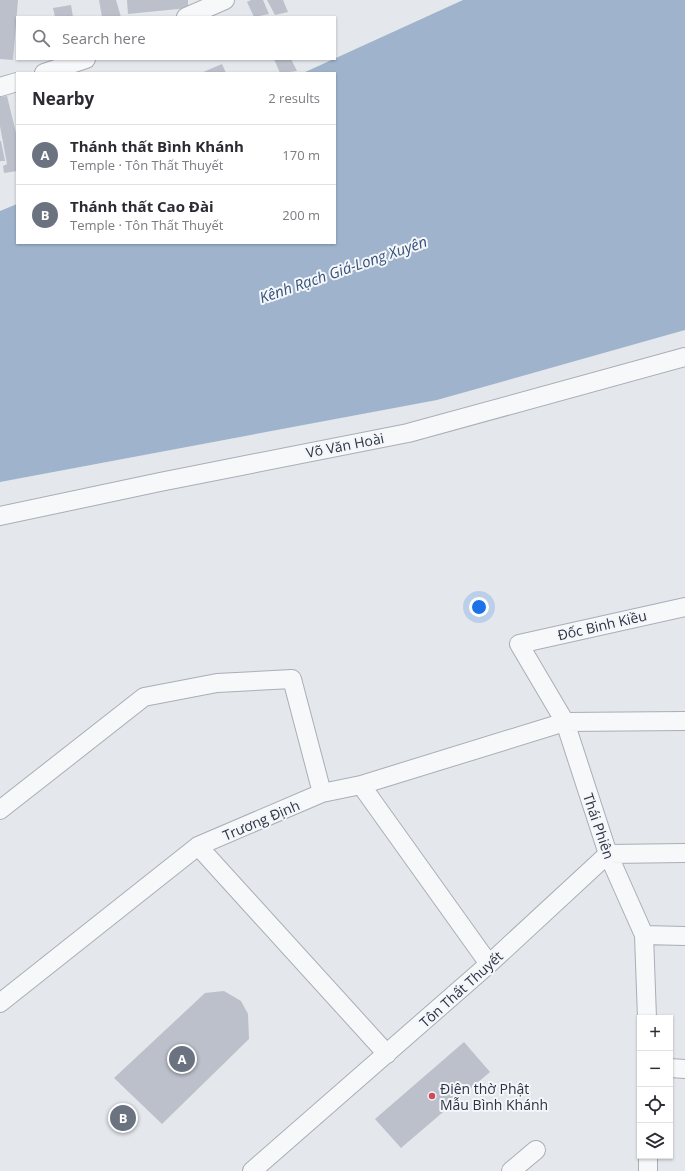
<!DOCTYPE html>
<meta charset="utf-8">
<style>
body{margin:0;font-family:"Open Sans",sans-serif;background:#f7f7f7;color:#2b2b33}
.controls{position:absolute;right:12px;bottom:12px;display:grid;overflow:hidden;border-radius:0px;box-shadow:0 1px 3px #0004}
.controls button{width:36px;height:36px;display:grid;place-items:center;padding:0;border:0;border-bottom:1px solid #e1e1e2;background:#fff;color:#2b2b33;font:20px sans-serif}
.you{position:absolute;left:479px;top:607px;width:14px;height:14px;margin:-10px;border:3px solid #fff;border-radius:50%;background:#1a73e8;box-shadow:0 0 0 6px #1a73e833}
.badge{display:grid;place-items:center;width:26px;height:26px;border-radius:50%;background:#0b8043;color:#fff;font-size:13px;font-weight:700}
.pin{position:absolute;translate:-50% -50%;border:2px solid #fff;box-shadow:0 1px 4px #0006}
.list{margin:0;padding:0;list-style:none}
h2{display:flex;justify-content:space-between;align-items:center;height:52px;margin:0;padding:0 16px;font-size:17px}
h2 small{font-size:13px;font-weight:400;color:#7c7c81}
.list li{display:grid;grid-template-columns:26px 1fr auto;gap:12px;align-items:center;box-sizing:border-box;height:60px;padding:0 16px;border-top:1px solid #e1e1e2}
.list b{display:block;font-size:15px;white-space:nowrap}
.list p{margin:0;font-size:13px;white-space:nowrap;color:#7c7c81}
.list em{font-size:13px;font-style:normal;color:#7c7c81}
.icon{flex:none;width:22px;height:22px;fill:none;stroke:currentColor;stroke-width:2;stroke-linecap:round;stroke-linejoin:round}
.map{position:relative;flex:none;width:685px;height:1171px;overflow:hidden}
.search{position:absolute;background:#fff;box-shadow:0 1px 3px #0004;left:16px;top:16px;width:320px;height:44px;display:flex;align-items:center;gap:10px;box-sizing:border-box;padding:0 14px;border-radius:0px;color:#7c7c81;font-size:15px}
.panel{position:absolute;background:#fff;box-shadow:0 1px 3px #0004;left:16px;top:72px;width:320px;height:172px;border-radius:0px}
.map>svg:first-child{display:block}
.water{fill:#9fb4cc}
.building{fill:#bbc0ca}
.lines{fill:none;stroke-linecap:round;stroke-linejoin:round}
.street-casing{stroke:#a9aeb7;stroke-width:20}
.street{stroke:#f7f8fa;stroke-width:18}
.poi-dot{fill:#d1495b;stroke:#f4f6f9;stroke-width:1.5}
.labels{text-anchor:middle;dominant-baseline:central;stroke-width:4;stroke-linejoin:round;paint-order:stroke}
.street-label{font-size:14px;fill:#2b3445;stroke:#f4f6f9}
.poi-label{font-size:14px;fill:#2b3445;stroke:#f4f6f9;text-anchor:start}
.water-label{font-size:15px;font-style:italic;fill:#34527a;stroke:#f4f6f9}
</style>
<div class="map">
<svg width="685" height="1171" viewBox="0 0 685 1171">
<rect width="100%" height="100%" fill="#e4e7ec"/>
<path class="water" d="M463,0H685V330L437,400L0,482V211L17,204V243H335V73H303Z"/>
<path class="building" d="M0,0H18L13,60L0,59Z
M99,0H116L121,17H102Z
M127,0H188V8L128,14Z
M251,0H263L269,14L254,17L247,2Z
M267,0H283L288,12L275,15Z
M71,5L73,17H55L53,8Z
M274,59H291L297,71L280,73Z
M222,64L226,73H201Z
M7,96L17,137V171L4,173L3,166L7,164L0,126V97Z
M0,141H1L5,161H0Z
M224,991L241,1001L248,1014L249,1039L162,1124L114,1078L205,993Z
M464,1042L490,1072L401,1148L375,1119Z"/>
<g class="lines">
<g class="street-casing">
<path id="street" d="M186,17L225,0
M44,73L86,59
M0,87L17,82
M0,516L160,482L408,433L685,357
M361,785L489,964
M0,810L144,697L217,683L292,679L322,793
M198,846L387,1054
M644,935L685,936
M0,1003L198,846L322,793L361,785L565,722L685,721
M647,1018L644,935L608,854L565,722L519,644L685,607
M670,1068L685,1069
M252,1171L489,964L608,854L685,853
M511,1171L536,1150
M648,1171V1156"/>
</g>
<use href="#street" class="street"/>
</g>
<circle class="poi-dot" cx="432" cy="1096" r="4"/>
<g class="labels">
<g class="street-label">
<text transform="translate(345 445) rotate(-11)">Võ Văn Hoài</text>
<text transform="translate(602 625) rotate(-13)">Đốc Binh Kiều</text>
<text transform="translate(261 820) rotate(-23)">Trương Định</text>
<text transform="translate(599 826) rotate(71)">Thái Phiên</text>
<text transform="translate(461 989) rotate(-42)">Tôn Thất Thuyết</text>
</g>
<g class="poi-label">
<text x="440" y="1088">Điện thờ Phật<tspan x="440" dy="16">Mẫu Bình Khánh</tspan></text>
</g>
<g class="water-label">
<text transform="translate(343 269) rotate(-19)">Kênh Rạch Giá-Long Xuyên</text>
</g>
</g>
</svg>
<div class="controls">
<button>+</button>
<button>−</button>
<button><svg class="icon" aria-label="locate" viewBox="0 0 24 24"><circle cx="12" cy="12" r="6"/><path d="M12 2v4M12 18v4M2 12h4M18 12h4"/></svg></button>
<button><svg class="icon" aria-label="layers" viewBox="0 0 24 24"><path d="M12 4l9 5-9 5-9-5zM3 14l9 5 9-5"/></svg></button>
</div>
<div class="you"></div>
<div class="pin badge" style="left:182px;top:1059px;background:#6b7280">A</div>
<div class="pin badge" style="left:123px;top:1118px;background:#6b7280">B</div>
<div class="search"><svg class="icon" aria-label="search" viewBox="0 0 24 24"><circle cx="10" cy="10" r="6"/><path d="M15 15l6 6"/></svg>Search here</div>
<section class="panel">
<h2>Nearby<small>2 results</small></h2>
<ul class="list">
<li><span class="badge" style="background:#6b7280">A</span><div><b>Thánh thất Bình Khánh</b><p>Temple · Tôn Thất Thuyết</p></div><em>170 m</em></li>
<li><span class="badge" style="background:#6b7280">B</span><div><b>Thánh thất Cao Đài</b><p>Temple · Tôn Thất Thuyết</p></div><em>200 m</em></li>
</ul>
</section>
</div>
